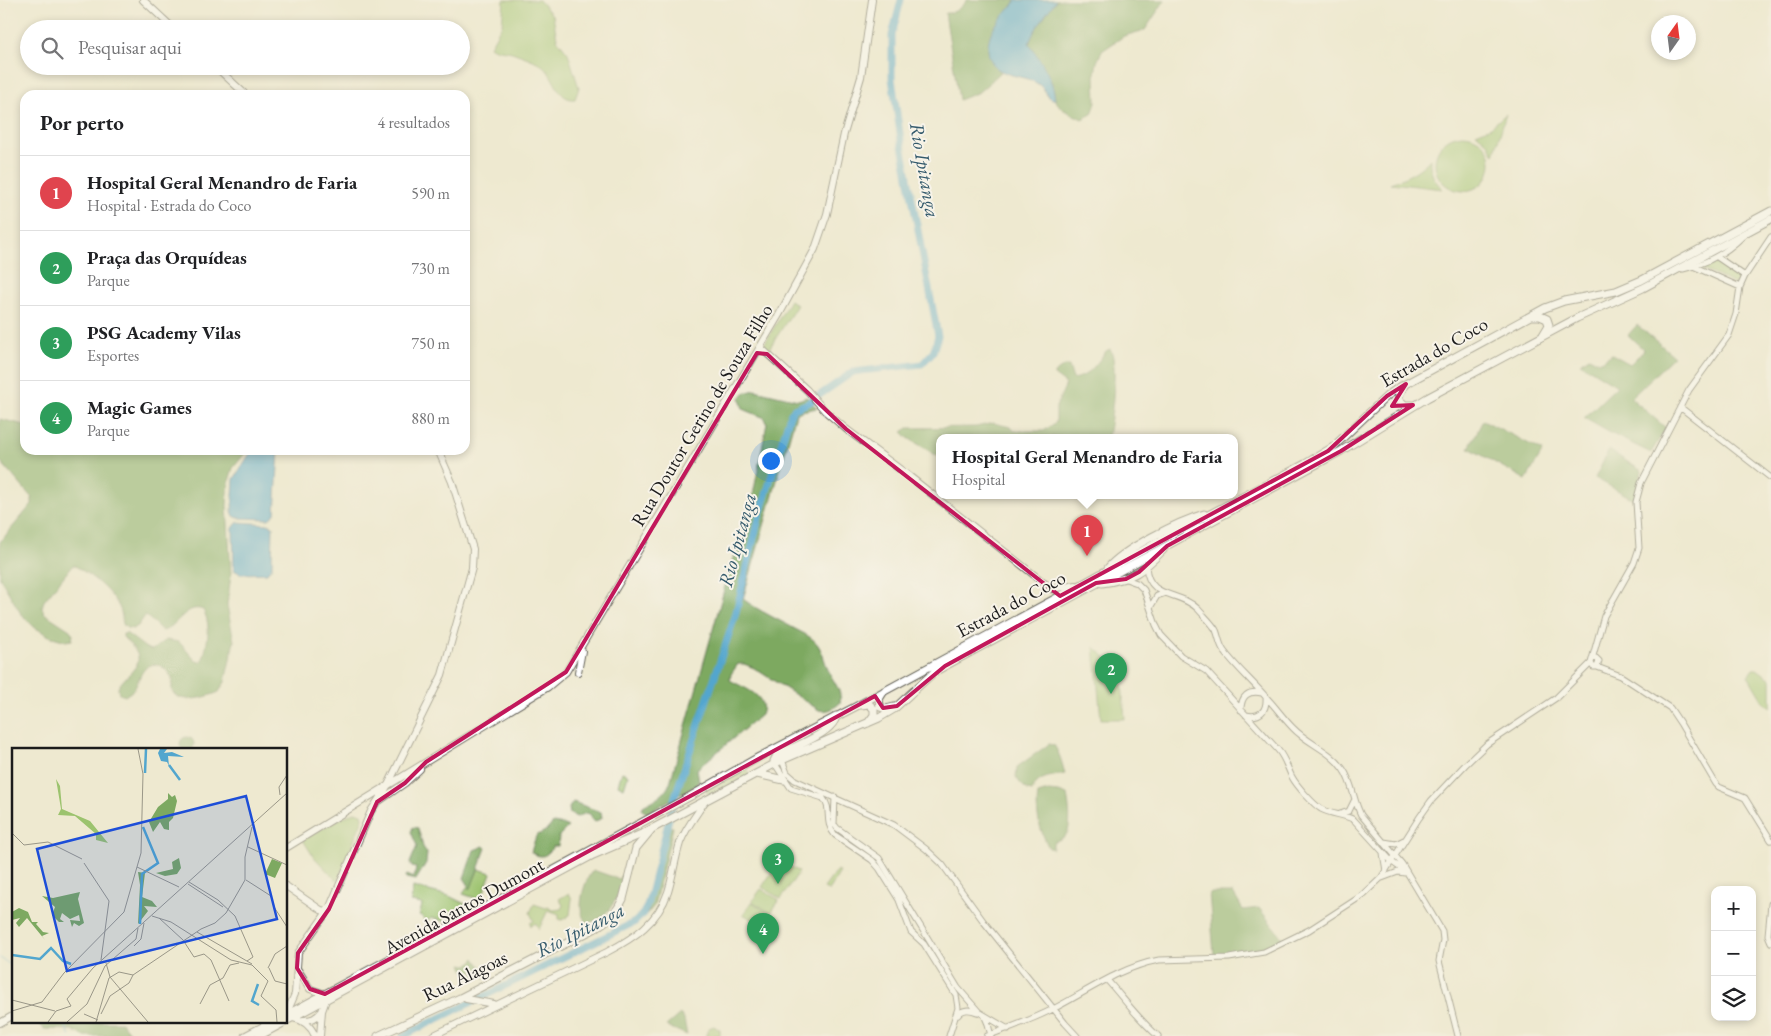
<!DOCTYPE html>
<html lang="pt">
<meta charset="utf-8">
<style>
body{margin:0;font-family:"EB Garamond",serif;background:#f2f2f2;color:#202124}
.controls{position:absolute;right:15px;bottom:15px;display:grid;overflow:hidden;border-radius:10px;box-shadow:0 2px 8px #0003}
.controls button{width:45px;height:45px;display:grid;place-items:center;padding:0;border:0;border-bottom:1px solid #e0e0e0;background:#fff;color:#202124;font:25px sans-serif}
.compass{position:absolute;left:1651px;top:15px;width:45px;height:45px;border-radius:50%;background:#fff;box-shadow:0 2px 8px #0003;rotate:14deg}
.you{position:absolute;left:770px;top:460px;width:18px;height:18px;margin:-12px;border:4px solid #fff;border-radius:50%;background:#1a73e8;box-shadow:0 0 0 8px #1a73e833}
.badge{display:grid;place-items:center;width:32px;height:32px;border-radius:50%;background:#1a73e8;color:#fff;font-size:16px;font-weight:700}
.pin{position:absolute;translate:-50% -41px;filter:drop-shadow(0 1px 2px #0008)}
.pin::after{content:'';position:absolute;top:26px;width:18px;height:15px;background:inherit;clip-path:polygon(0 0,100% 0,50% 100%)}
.popup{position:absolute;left:936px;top:434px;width:302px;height:65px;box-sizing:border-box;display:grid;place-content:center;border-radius:10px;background:#fff;filter:drop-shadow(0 1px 4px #0005);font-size:16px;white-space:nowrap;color:#757577}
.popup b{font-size:19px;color:#202124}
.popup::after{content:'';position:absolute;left:50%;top:100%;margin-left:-10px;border:10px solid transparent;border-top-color:#fff}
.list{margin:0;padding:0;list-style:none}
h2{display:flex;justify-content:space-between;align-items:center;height:65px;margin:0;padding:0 20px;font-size:21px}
h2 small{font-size:16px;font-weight:400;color:#757577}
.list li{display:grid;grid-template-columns:32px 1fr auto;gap:15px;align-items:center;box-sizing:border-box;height:75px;padding:0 20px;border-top:1px solid #e0e0e0}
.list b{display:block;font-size:19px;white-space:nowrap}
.list p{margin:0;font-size:16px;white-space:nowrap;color:#757577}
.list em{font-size:16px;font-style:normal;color:#757577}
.icon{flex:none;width:28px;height:28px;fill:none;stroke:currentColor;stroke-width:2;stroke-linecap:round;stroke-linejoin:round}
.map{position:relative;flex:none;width:1771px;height:1036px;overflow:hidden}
.search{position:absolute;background:#fff;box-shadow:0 2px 8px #0003;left:20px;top:20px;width:450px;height:55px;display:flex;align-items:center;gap:12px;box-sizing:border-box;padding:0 18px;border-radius:28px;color:#757577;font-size:19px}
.panel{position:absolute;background:#fff;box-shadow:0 2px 8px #0003;left:20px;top:90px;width:450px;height:365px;border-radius:15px}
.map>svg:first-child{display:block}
.green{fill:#9cc36e;stroke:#5c7045}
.forest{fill:#7da961;stroke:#4c623e}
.water{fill:#52a6ce;stroke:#376175}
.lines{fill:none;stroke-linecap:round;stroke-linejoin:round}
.stream{stroke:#52a6ce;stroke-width:1}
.river{stroke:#52a6ce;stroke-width:7}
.tertiary-casing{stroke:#66645b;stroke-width:7}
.secondary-casing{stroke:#66645b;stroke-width:8}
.primary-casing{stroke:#66645b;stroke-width:9}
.trunk-casing{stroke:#66645b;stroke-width:9}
.tertiary{stroke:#fff;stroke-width:5}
.secondary{stroke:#fff;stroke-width:6}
.primary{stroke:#fff;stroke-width:7}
.trunk{stroke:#fff;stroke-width:7}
.marked{fill:none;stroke:#c2185b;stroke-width:4;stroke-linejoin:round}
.labels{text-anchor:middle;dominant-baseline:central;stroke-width:4;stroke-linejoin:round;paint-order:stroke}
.street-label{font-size:19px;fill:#1c1c1c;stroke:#f7f3e8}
.water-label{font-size:20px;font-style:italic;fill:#345a6c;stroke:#f7f3e8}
.inset-river{fill:none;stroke:#52a6ce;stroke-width:2.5}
.inset-road{fill:none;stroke:#9a9788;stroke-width:1}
.view{fill:#1d4ed8;fill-opacity:0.15;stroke:#1d4ed8;stroke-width:2.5}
.inset-edge{fill:none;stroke:#1c1c1c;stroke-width:2.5}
</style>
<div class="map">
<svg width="1771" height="1036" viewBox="0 0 1771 1036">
<rect width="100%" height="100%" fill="#f7f3e8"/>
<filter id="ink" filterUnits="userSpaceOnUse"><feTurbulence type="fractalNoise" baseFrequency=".02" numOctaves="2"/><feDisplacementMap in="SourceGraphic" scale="10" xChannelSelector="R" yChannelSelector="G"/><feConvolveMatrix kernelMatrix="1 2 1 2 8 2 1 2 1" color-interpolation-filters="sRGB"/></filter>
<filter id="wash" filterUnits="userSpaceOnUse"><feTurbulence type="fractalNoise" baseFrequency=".0096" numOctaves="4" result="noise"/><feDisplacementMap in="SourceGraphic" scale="20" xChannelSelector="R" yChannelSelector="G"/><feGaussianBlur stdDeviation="1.12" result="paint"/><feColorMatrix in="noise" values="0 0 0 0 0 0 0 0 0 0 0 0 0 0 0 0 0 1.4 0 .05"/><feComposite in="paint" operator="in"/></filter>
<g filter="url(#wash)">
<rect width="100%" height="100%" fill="#eee9d0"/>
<path class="green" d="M504,0H539L553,16L557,39L568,53L579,88L575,99C558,101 555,77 544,67C537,60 522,56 512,52C504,50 496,51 490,46L502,25Z
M1506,114L1494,155L1488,143L1476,133L1491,127Z
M1435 163a28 28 0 1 1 56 0a28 28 0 1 1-56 0Z
M1430,159C1429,171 1434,181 1443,189L1390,183C1405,178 1420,171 1430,159Z
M1717,260L1743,277L1739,286L1701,269V266Z
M790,300L797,305L767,352L762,348Z
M1094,647L1121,670L1125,719H1101Z
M1753,669H1757L1771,679V707L1764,703L1748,676Z
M747,768L750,775L709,797L706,790Z
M622,772L628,775L624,788L618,785Z
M355,812L362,814L363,818L338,880H336L313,856L303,840L335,821Z
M780,860L799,872L781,899L762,887Z
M478,869L491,873L481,900L463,894C467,884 476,880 478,869Z
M837,870L840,872L829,891L824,888Z
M413,887L449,896L471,907L443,921L431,918L428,921L423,919V917L420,915L422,904L411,902Z
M761,889L779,900L771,913L752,901Z
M569,893L572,899L570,915L562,920L559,919V914L548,910L539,929L536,923L531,926L530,923L534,921L530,913L534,904L546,908L548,907L553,910L561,909L563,905L559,899Z
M752,902L770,914L762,926L743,914Z
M714,1026L720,1030V1036H706V1035L709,1028Z"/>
<path class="forest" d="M967,0H1017L991,33L993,65L1001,72L979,92L959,100L945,13C955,14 961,7 967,0Z
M1056,0H1165L1145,30L1124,36L1102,51L1097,62L1095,73L1096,103L1092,114L1082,119L1062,109L1055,100L1053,85L1036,54L1029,44C1033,29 1047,14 1056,0Z
M1637,325L1674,356L1631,398L1666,428L1651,453L1612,434L1584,418L1617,386L1580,363L1589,357L1599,362L1612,354L1630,364L1644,350L1628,335Z
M1110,349C1119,360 1111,423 1108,437H940L939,457L908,438L902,432L908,428L976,427L993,423L1011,427L1014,431H1044L1056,422V407L1066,384L1054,375V373L1064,366H1069L1073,379C1089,377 1097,363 1106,351Z
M755,390L798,400L807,397L817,408L801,411L796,414L743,599C759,611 779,620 797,630C805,634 813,638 818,645C824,654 825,665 830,674C835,684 842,691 840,703C833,709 828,712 819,710L754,668L744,664H738L731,674L730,680C743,688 769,695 761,715L697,769L699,781L695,786L647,813L642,810L643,806C655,799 664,797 670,783L736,547L753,495L767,423L765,418L743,409L740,398L744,393Z
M0,419L25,425V450H248L233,468L229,481L227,505L231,575L227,605L234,641L225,682L219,692C208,697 183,704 174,694C170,688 173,685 172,679C169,671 160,662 151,665C141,668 139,681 134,689C131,692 128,694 125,696L119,694L118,688C123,676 145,666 136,652C133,646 127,642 123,637V634L126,633L146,648L152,650L166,640L179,642L196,661L202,662C207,646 212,625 203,610C186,603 178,626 163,631C156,627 153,620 145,616L138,626L133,629L127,628L123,625C122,619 122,614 120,609C113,593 89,573 73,565L44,601L42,607L44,613L70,630L73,635L72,640L66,641L49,636L34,627L21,614L0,578V542L32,504V498L0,461Z
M1483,420L1543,451L1526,480L1469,448Z
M1609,450L1642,471L1635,500L1595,478Z
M180 744a7 7 0 1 1 14 0a7 7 0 1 1-14 0Z
M1049,744L1054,745C1060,754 1062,763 1065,774C1050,777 1038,776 1032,791L1027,790L1020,783L1016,777L1017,767Z
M1048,791L1059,792L1067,795C1069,805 1073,830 1064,837C1061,839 1057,840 1053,843V849L1049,848C1040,831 1035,813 1038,794Z
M573,802L601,812L602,818L596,821L592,819L590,814L586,813L577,817L570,814L569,808Z
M553,823L564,825L568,827L559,836L558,846H554C547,855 543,860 531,852L536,836L547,830Z
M413,827L418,828L423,847L427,853L426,863L416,880L406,878V876L407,875L414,878L416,868L412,867L410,863L417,846L411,832Z
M669,827H673L654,906L647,914Z
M484,846L486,848L471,888L469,889L468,884L464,878L474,850Z
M593,870L619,879L622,875L624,876C618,898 610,917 588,923C574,914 584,880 593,870Z
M1209,893H1233L1243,910L1259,908L1283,939L1262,949L1214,955Z
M475,958C478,964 486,970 488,978L486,979L480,975L476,979L473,978L474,971L465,972L462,964L468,965Z
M680,1014L684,1019L687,1035L666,1026Z
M37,1022H121L132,1035V1036H83L72,1030L44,1029Z"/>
<path class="water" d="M1017,0H1056C1047,14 1033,29 1029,44C1041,60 1054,80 1055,100L1048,97C1037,68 998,85 989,56C987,48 988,41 991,33C997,20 1009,11 1017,0Z
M252,450H279L275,514L269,519L238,518L234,516L232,511L234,479Z
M238,522L268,524L273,526L272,567L267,573L241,574L234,570L233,528Z"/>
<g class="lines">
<path class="stream" d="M0,958L14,967
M64,1022L70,1036"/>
<path class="river" d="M403,1036L635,922L642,915L647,906L674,799L735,616L759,518L790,415L794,409L808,403L853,372L922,364L933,352L938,336L901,140L892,79V35L901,0"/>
</g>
</g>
<g filter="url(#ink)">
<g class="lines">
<g class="tertiary-casing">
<path id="tertiary" d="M1717,257L1745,276
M1693,266L1740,287
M1683,269C1707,264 1726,253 1743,236
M1680,407L1771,478
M1146,567C1149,600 1179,590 1198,609C1204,616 1211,622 1216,630C1219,637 1219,644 1224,651C1236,667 1252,681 1265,696C1275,706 1283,718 1293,728C1308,744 1330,750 1343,769C1353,783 1353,800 1361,815L1402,864L1442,931L1443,940L1439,961L1458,1036
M1126,579L1137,583L1144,590L1156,625L1161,635L1181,656L1206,671L1278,750C1285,758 1287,767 1292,777C1297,786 1313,804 1321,809C1332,815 1344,814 1354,820L1392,862L1406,872
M1151,606L1157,596L1166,593
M1593,659L1596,658L1599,661L1597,667H1593L1591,663L1604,616L1634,563L1639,548L1636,502L1641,483L1689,390L1729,335L1736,314L1740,287L1745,276L1771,237
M1597,667L1621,676L1670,708L1680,723L1716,784L1719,787L1745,798L1771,840
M1241,710C1241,696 1248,690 1262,693
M1246,715C1260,718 1267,711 1266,697
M782,760L787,773L795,780L894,825L926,849L942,864L984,922L1065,1023L1077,1036
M775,764L791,788L823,798C833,810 823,821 835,835L872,860L879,868L899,900L911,932L924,944L956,995L958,1008L949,1036
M835,797L834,824L837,828L879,858L958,988L979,1012L1008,1029
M1340,814L1349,811L1354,801
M1384,842L1396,844L1404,840
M1383,853L1386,871
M1382,878L1398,872L1405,873
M1771,904L1768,935L1771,942
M1107,980C1124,999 1139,1020 1158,1036
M958,1015C962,1009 970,1009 977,1012
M985,1017L988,1024L991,1036
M987,1036C1011,1027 1032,1020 1055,1008C1088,991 1121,967 1159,960L1229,958L1264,952L1309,930L1363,895L1381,878L1419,818L1431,801L1465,765L1487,744L1556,698L1591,663"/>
</g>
<g class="secondary-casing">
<path id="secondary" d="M143,0L174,29
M215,66L246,95
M760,347L807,390L825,411L846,429L909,476L1052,589L1076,585
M578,672L582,651
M379,801L405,783L420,769
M286,848L548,687L566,672L779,315L815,249L827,214L844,134L861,77L872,0
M286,886L321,910L325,911L329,909
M298,970L310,989L325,994
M466,999L494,1004
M286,1015L295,994L298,953L329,909L371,811L388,785L442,675L472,568L473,549L452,482L438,450
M293,1018C304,1020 311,1026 315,1036
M303,1020C311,1020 316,1019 322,1011
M0,1023L14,1015
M320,1036L322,1011L326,1000
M432,1036L607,952C634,938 658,922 668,892C673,876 675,859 680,843C686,827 697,814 706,800"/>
</g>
<g class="primary-casing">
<path id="primary" d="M378,1036L460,998L594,929L610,918L618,908L623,899L636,848L651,830"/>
</g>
<g class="trunk-casing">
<path id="trunk" d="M1531,316H1540L1547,319L1549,325L1543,335
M1404,386L1399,396V400L1405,405H1412
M1108,568C1123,549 1180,521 1204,514
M1102,583C1132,579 1142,572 1163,550
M884,691L879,699L880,707L886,709L894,707
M861,705L869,704L874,709V715L868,723
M775,764L774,761L777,755C791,748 834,733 836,716
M757,774L784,780
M286,1015L689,797L759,757L857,706L1086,582L1172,534L1305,464L1333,447L1387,396L1398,388L1545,308L1564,301L1616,291L1642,280L1771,211
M286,1021L593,855L644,833L782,760L879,718L894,709L934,672L1341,451L1427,398L1577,318L1643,288L1771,219
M245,1036L272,1022
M259,1036L285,1022"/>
</g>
<use href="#tertiary" class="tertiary"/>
<use href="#secondary" class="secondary"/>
<use href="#primary" class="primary"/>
<use href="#trunk" class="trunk"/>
</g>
</g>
<path d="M0 0H1771V1036H0ZM757,353L767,354L846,429L1060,596L1328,451L1387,396L1406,384L1392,406L1413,405L1341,451L1167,546L1139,572L1126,579L1096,583L945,666L897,706L883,708L875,696L325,994L310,989L297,968L298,953L329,909L377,802L405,783L426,762L566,672Z" fill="#eee9d0" fill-opacity=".55" fill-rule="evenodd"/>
<path class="marked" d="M757,353L767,354L846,429L1060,596L1328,451L1387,396L1406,384L1392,406L1413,405L1341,451L1167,546L1139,572L1126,579L1096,583L945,666L897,706L883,708L875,696L325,994L310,989L297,968L298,953L329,909L377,802L405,783L426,762L566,672Z"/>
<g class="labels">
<g class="street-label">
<text transform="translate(1434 352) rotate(-30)">Estrada do Coco</text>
<text transform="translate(702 415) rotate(-59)">Rua Doutor Gerino de Souza Filho</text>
<text transform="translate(1011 604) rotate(-28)">Estrada do Coco</text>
<text transform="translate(464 906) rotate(-29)">Avenida Santos Dumont</text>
<text transform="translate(465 976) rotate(-26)">Rua Alagoas</text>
</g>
<g class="water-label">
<text transform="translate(925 170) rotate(80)">Rio Ipitanga</text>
<text transform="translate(737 540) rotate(-75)">Rio Ipitanga</text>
<text transform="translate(580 930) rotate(-27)">Rio Ipitanga</text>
</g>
</g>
<g transform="translate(12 748)">
<rect width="275" height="275" fill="#eee9d0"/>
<path d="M44,31L48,38L50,61L78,73L96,95L84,92V86L63,68L46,67L49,61Z" fill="#9cc36e"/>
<path d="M156,45L160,49L163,47L165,53L161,70L157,74V82L152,81L148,74L141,84L137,74L146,59L156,51ZM167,110L169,120L165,126L153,128L144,125L161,121L160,114ZM260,111L270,115L263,130L253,126ZM126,124L133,125L130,149L140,153L145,159L132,158L136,163L126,176L128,137ZM68,144L66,151L72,175L67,178L62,175L60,179L58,172L68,173L67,167L58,171L50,165L48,171L52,174H47L40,167L43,159L30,148L41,150ZM7,160L16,164L20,174H26L24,176L31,184L37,185L30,188L33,192L15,170L7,179L4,175L8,170L0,172V164Z" fill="#7da961"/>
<path d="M148,1H155L152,5L160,4L172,9L156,8L157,18L155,14L149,13L146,5Z" fill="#52a6ce"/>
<path class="inset-river" d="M157,17L168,32M133,25L134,1M128,176L130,126L146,115L131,79M0,207L28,211L39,200L51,213L59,216M246,236L240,253L247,257"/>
<path class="inset-road" d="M268,47L267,39L275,27M0,85L12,97L36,94L70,111M236,99L275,117M72,115L97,153L89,212M125,119L167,139M233,132V109L240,79M234,132L259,148L262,159L275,179M177,134L206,152L223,168L241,209L235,213M176,136L211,159M140,168L159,174L219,212L240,217M147,170L171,192L182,209L192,206L199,212L217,253M185,184L240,216M122,198L129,191L132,175M94,215L98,229L136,274M240,217L256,233L249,248L264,262L265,274M256,220L263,206L275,198M257,220L263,233L275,236M121,227L189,181L203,175L214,165L233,132M0,252L43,263M188,256L198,237L211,230L218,217L227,215M0,263L30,254L52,225L112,164L129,105L131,26L126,1M72,266L86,272M89,266L98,248L117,235L121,227M36,274L44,263L59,258L55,251L81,220L275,45M55,274L75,256L93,218L124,191L126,180M84,274L97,230L107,224L121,227"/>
<path class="view" d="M234,48L265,171L55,223L25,101Z"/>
<rect width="275" height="275" class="inset-edge"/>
</g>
</svg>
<div class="controls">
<button>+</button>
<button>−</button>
<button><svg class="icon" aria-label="layers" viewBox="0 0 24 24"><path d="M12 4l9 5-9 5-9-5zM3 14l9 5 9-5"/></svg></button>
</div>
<svg class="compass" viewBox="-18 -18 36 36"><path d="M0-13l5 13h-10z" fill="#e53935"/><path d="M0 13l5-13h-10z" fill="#757577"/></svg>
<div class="you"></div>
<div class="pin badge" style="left:1087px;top:556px;background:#e0444e">1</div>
<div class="popup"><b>Hospital Geral Menandro de Faria</b>Hospital</div>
<div class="pin badge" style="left:1111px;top:694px;background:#2e9e5b">2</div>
<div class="pin badge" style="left:778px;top:884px;background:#2e9e5b">3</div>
<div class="pin badge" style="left:763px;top:954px;background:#2e9e5b">4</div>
<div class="search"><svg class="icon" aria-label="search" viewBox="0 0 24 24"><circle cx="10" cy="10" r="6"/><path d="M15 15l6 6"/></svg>Pesquisar aqui</div>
<section class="panel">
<h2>Por perto<small>4 resultados</small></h2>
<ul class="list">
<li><span class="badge" style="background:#e0444e">1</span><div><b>Hospital Geral Menandro de Faria</b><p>Hospital · Estrada do Coco</p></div><em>590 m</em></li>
<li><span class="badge" style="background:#2e9e5b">2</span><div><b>Praça das Orquídeas</b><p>Parque</p></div><em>730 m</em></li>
<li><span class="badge" style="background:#2e9e5b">3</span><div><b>PSG Academy Vilas</b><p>Esportes</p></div><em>750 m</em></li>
<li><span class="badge" style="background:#2e9e5b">4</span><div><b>Magic Games</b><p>Parque</p></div><em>880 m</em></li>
</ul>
</section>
</div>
